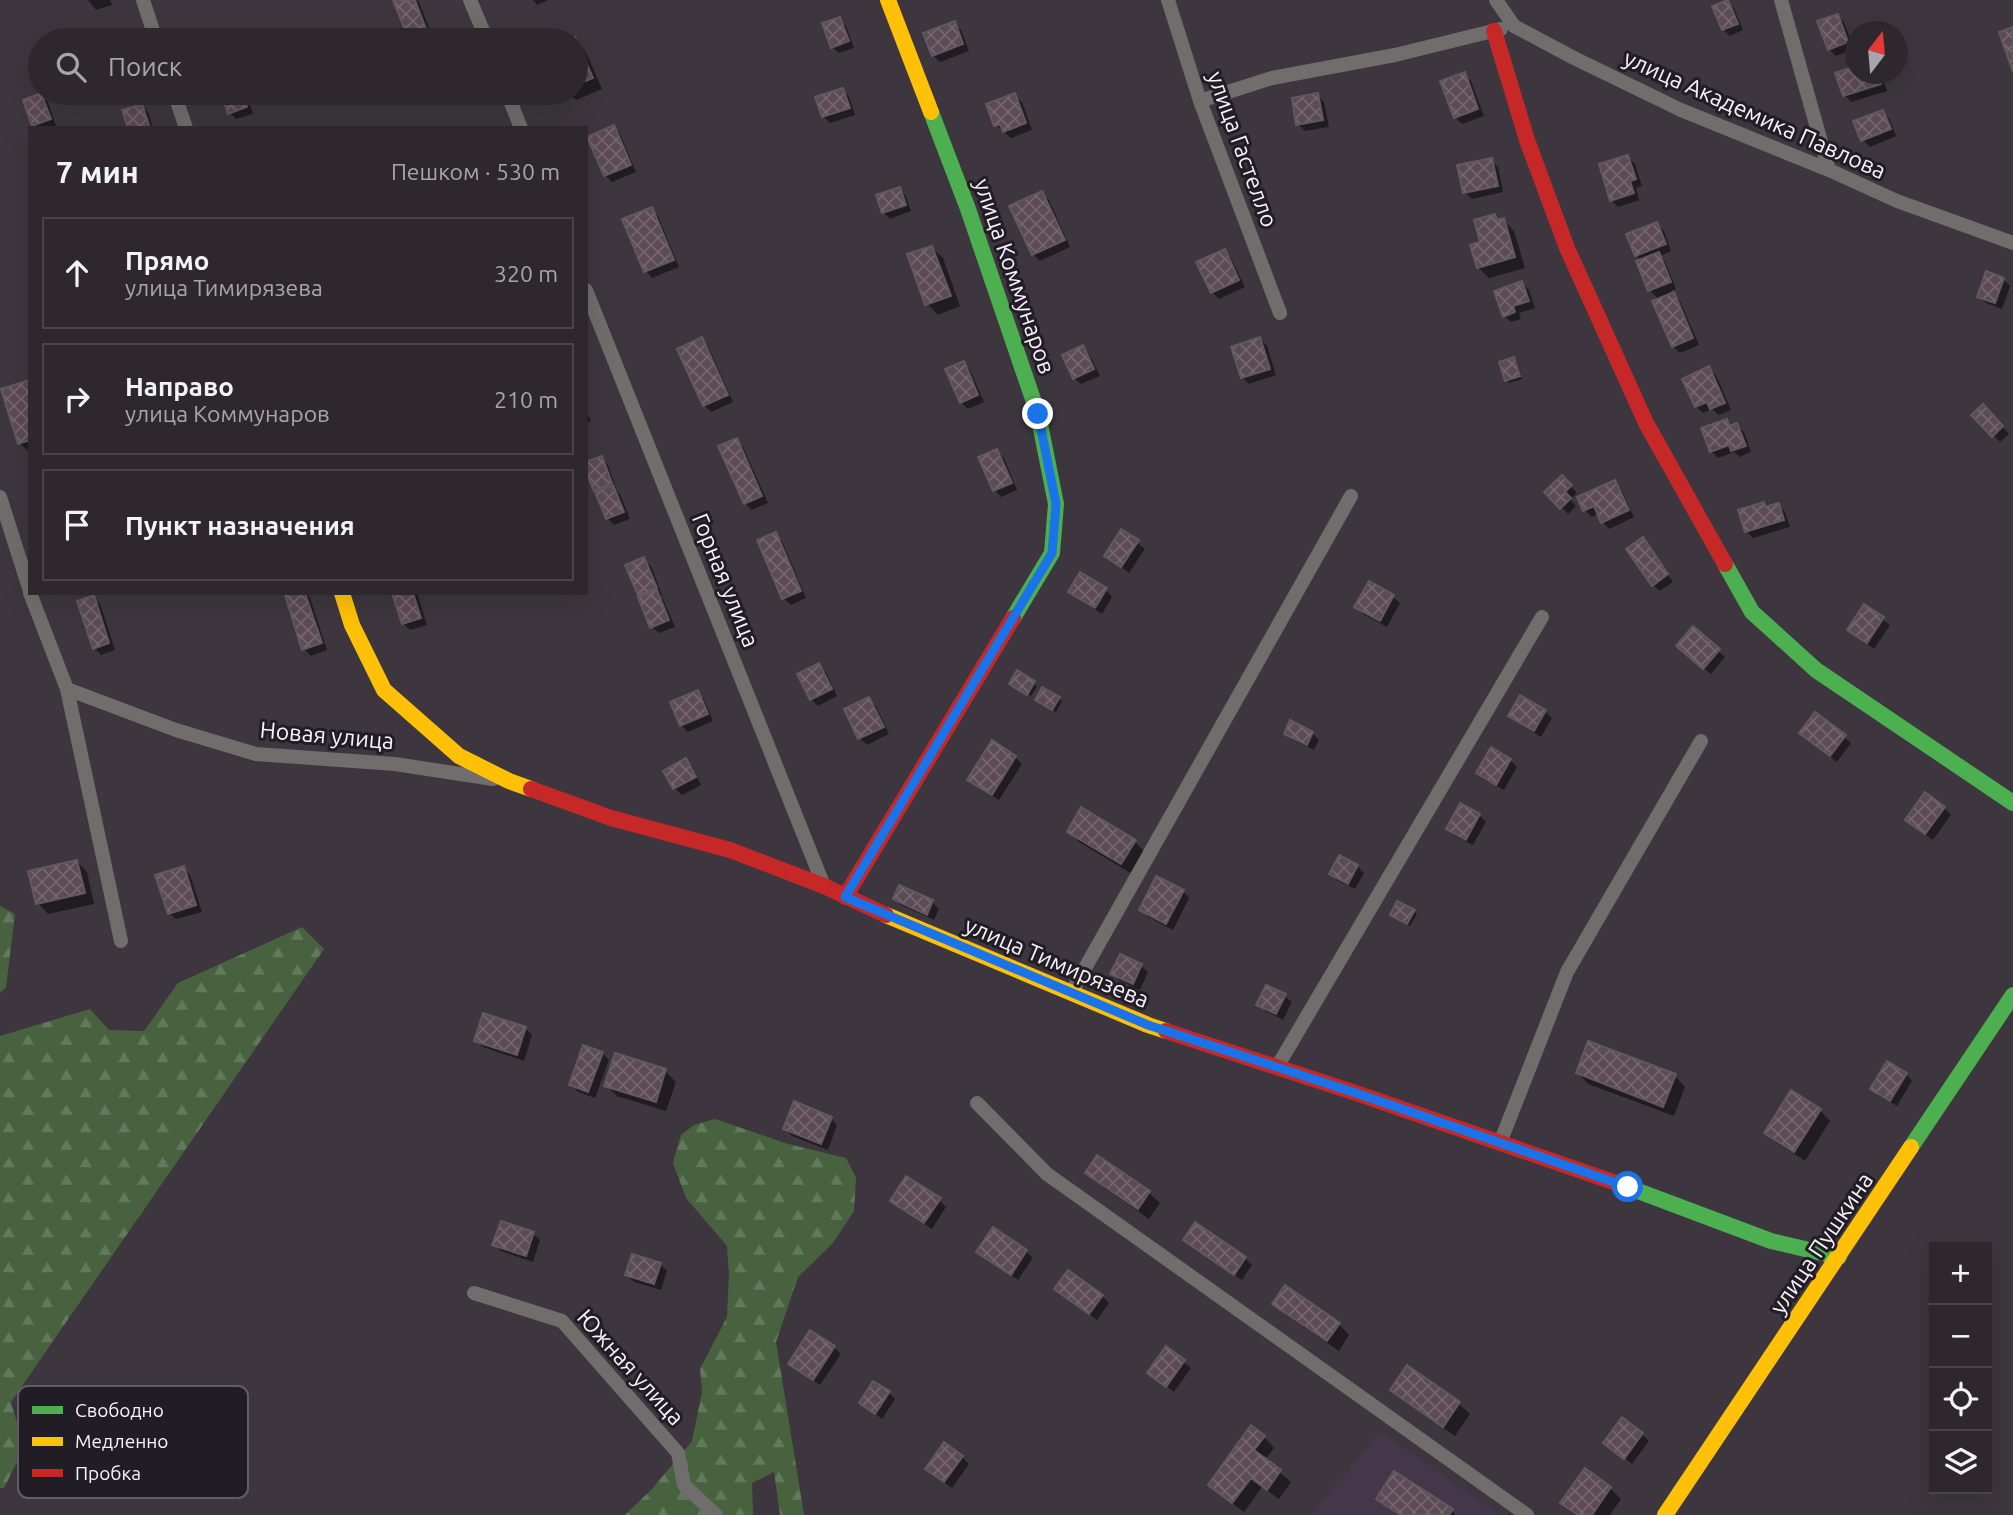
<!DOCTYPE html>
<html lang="ru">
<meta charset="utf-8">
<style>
body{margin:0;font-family:Ubuntu,sans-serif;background:#363036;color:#f1f3f6}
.controls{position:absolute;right:21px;bottom:21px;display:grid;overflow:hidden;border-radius:0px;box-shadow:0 7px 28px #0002}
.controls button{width:63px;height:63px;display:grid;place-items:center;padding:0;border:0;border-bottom:2px solid #49444a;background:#2e282e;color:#f1f3f6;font:35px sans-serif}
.compass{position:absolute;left:1845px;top:21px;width:63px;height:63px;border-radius:50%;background:#2e282e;box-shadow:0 7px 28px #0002;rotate:16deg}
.stop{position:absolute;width:21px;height:21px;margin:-16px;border:5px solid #1a73e8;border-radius:50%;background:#fff}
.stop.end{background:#1a73e8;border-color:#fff;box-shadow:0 2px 7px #0008}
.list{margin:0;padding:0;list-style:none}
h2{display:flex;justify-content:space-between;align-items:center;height:91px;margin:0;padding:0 28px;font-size:30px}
h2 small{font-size:23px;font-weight:400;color:#a7a6aa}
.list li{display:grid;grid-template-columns:46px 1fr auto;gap:21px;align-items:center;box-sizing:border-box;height:112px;margin:0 14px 14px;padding:0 14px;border:2px solid #49444a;border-radius:0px}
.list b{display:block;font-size:26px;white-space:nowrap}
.list p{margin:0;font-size:23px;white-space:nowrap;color:#a7a6aa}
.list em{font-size:23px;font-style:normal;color:#a7a6aa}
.icon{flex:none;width:38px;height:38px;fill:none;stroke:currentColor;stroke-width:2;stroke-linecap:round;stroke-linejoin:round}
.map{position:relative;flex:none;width:2013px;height:1515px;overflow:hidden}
.search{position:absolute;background:#2e282e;box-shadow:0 7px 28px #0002;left:28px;top:28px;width:560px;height:77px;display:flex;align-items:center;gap:18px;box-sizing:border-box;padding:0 24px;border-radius:38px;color:#a7a6aa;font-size:26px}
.panel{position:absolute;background:#2e282e;box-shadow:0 7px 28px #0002;left:28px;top:126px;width:560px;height:469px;border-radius:0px}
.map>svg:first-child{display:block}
.built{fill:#45374a}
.forest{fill:url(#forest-firs)}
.shadow{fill:#0007}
.building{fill:url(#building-cross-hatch);stroke:#61595e;stroke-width:2}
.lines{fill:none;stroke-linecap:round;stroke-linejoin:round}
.street{stroke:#706d6d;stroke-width:14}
.fast{stroke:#4caf50;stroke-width:16}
.slow{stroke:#ffc107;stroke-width:16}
.jam{stroke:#c62828;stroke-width:16}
.route{stroke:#1a73e8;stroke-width:9}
.labels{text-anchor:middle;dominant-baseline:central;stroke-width:6;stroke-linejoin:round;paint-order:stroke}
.street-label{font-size:23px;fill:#f9f2fc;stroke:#221d24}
.key{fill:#221d24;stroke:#625d65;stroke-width:2}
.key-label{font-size:19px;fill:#f9f2fc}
</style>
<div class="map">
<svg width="2013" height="1515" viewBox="0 0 2013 1515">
<defs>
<pattern id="forest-firs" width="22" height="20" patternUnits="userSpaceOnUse" patternTransform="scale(1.75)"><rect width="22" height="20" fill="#486240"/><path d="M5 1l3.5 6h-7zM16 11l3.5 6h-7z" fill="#63795c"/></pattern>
<pattern id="building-cross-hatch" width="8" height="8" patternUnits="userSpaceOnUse" patternTransform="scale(1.75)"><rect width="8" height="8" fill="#5c4a55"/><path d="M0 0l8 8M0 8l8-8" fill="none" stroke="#74656e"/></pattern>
</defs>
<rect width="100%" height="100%" fill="#3d363e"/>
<path class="built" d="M1380,1432L1500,1515H1311Z"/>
<path class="forest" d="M0,906L15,914L6,987L0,993Z
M302,927L324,949L11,1402L24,1448L4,1488H0V1036L90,1009L109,1030L144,1031L178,983Z
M715,1119L788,1144L846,1158L856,1178L854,1211L833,1243L798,1277L776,1342L804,1515H780L774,1472L752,1483L753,1515H625L652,1489L692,1441L702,1392L700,1369L727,1317L729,1274L727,1246L686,1198L673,1163L681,1135L694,1125Z"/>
<path class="shadow" d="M88,0H110L112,5L96,10Z
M395,0H418L434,40H410Z
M533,0H548L537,5Z
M1728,2L1734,8L1743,30L1730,36L1723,29Z
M1837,16L1844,22L1854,49L1836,56L1829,49Z
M839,19L846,26L854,48L839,53L832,47Z
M954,23L961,30L969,51L940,62L933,55Z
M575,39L585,50L602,89L576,100L569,93H576V40H572Z
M1464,74L1471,81L1484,116L1462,124L1455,117Z
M1856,74H1881L1887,91L1851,102L1845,95Z
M843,90L849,97L855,115L830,123L823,116Z
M223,93H246L253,114L236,119L230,113Z
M41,95L48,102L56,126L37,128L34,125Z
M1015,95L1022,102L1032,130L1011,138L996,125Z
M1317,95L1324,102L1329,127L1305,131L1298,124Z
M141,106L148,112L153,128H130Z
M1882,112L1889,118L1896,136L1870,147L1863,140L1856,122Z
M614,127L620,134L636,172L612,182L605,175Z
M1628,157L1635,164L1642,186L1636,188L1639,200L1618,207L1611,200Z
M1491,160L1498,167L1503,192L1472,199L1465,192Z
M899,189L906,196L911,211L890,219L883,212Z
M1042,193L1049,200L1070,247L1040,261L1033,254Z
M651,209L658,216L679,267L652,278L646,271Z
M1495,216L1500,221L1503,220L1514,231L1525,268L1489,278L1478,267L1482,243Z
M1657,224L1664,231L1671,251L1660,256L1665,261L1676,289L1671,291L1680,301L1699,345L1680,353L1673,346L1659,300L1650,290L1642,261L1636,255Z
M932,248L943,258L960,306L938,315L927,304Z
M1224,251L1231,258L1245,287L1219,299L1212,292Z
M2003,279L2010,286L2002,309L1986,303L1979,296Z
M1522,283L1529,290L1535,308L1519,313L1521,319L1511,322L1504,316Z
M702,339L708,346L733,402L711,412L704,405Z
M1260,339L1267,346L1276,375L1249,384L1242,377Z
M1083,347L1089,354L1100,376L1081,384L1074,378Z
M1514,359L1517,362L1522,379L1509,383L1506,380Z
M963,363L970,370L984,402L968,409L961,402Z
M1709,369L1716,375L1731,410L1719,415L1712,409L1703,413L1696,406Z
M29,382L30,383V453L20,443Z
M1983,406L2009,434L2000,442L1974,415Z
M586,410L591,421L586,423Z
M1726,421L1732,427L1737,425L1744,432L1751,452L1740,457L1734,452L1718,458L1711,451Z
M736,440L743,447L768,503L752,510L745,503Z
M997,451L1004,458L1017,490L1001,497L995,490L981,458Z
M601,458L608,465L617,491L620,494L630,519L614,525L607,518L598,493L595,490Z
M1562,477L1577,493L1570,499L1576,506L1568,514L1547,492Z
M1614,482L1621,489L1634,517L1609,529L1603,522L1599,513L1592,517L1585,510Z
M1763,504L1767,508L1779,505L1785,512L1790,527L1753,538L1746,531Z
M1122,531L1145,549L1129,573L1106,555Z
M775,534L782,541L806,598L791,605L784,598Z
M1649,546L1673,582L1660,591L1653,585Z
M644,559L651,566L662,595L660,596L663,599L675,627L659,633L652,627L642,597L639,594Z
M1369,583L1393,597L1400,603L1387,627L1363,614L1356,607Z
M1106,590L1112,597L1102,614L1077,598L1070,591Z
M297,593H306L310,598L327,650L311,656L304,649Z
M394,593H417L427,625L410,630L403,623Z
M93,597L100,604L115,650L101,655L94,648Z
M1864,607L1890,625L1874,649L1849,630Z
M1693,629L1725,657L1711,674L1685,652Z
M819,665L826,672L837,696L818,706L811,699Z
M1017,673L1037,686L1031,696L1014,686Z
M697,692L704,699L713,721L688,732L681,725Z
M1059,698L1062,701L1056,712L1037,700Z
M869,699L876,706L889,734L867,745L860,738L846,710Z
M1545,711L1552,718L1541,737L1517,722L1510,716Z
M1286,733H1312L1319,740L1314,750L1293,740Z
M1844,737L1851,743L1837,762L1808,739Z
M1492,750L1510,760L1517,767L1504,790L1485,780L1479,773Z
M1015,757L1022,764L999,800L976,786L970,779Z
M685,761L692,767L701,785L682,795L675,788L665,771Z
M1944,808L1951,815L1933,840L1914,826Z
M1479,815L1486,822L1473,845L1455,836L1448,829Z
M1069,831L1135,842L1145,852L1132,874L1079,842Z
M77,861L87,872L94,904L48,914L38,903Z
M1357,866L1364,873L1355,889L1338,881L1331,874Z
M183,868L190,875L202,912L176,919L169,913Z
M900,887L932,902L939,909L934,920L901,905L895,899Z
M1183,891L1189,898L1173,930L1148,917L1141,910Z
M1414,911L1417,914L1410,926L1392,915Z
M1141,966L1148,972L1140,990L1119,980L1112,973Z
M1285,996L1292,1002L1283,1020L1265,1011L1258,1004Z
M525,1028L532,1035L524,1061L483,1047L476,1041Z
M602,1053L609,1060L595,1098L578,1092L571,1085Z
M665,1071L676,1082L666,1111L617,1096L606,1085Z
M1578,1073L1675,1076L1685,1087L1674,1116L1588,1084Z
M1906,1074L1912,1081L1897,1106L1878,1095L1872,1088Z
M1820,1110L1830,1121L1805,1161L1777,1143L1766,1133Z
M831,1118L837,1125L828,1150L792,1136L785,1129Z
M1098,1157L1149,1193L1160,1203L1149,1219L1098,1183L1087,1172Z
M939,1200L946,1207L932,1229L899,1207L892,1201Z
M1195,1225L1245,1258L1252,1265L1242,1280L1192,1246L1185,1239Z
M533,1234L540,1240L533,1262L501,1251L494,1244Z
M1026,1251L1033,1258L1018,1280L985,1259L979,1252Z
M660,1264L667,1271L661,1290L634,1282L627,1275Z
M1056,1289L1102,1296L1109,1303L1097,1320Z
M1275,1303L1339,1324L1349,1335L1339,1351L1285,1314Z
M834,1347L841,1354L820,1385L797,1370L790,1363Z
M1166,1349L1191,1368L1174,1392L1149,1373Z
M1407,1367L1459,1404L1470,1414L1455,1436L1403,1400L1392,1389Z
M889,1393L895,1399L882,1419L861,1403Z
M1642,1434L1649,1441L1632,1464L1605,1443Z
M1264,1437L1274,1448L1265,1460L1291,1482L1279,1499L1262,1487L1244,1512L1221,1495L1210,1485Z
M962,1457L969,1464L952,1488L934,1475Z
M1610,1488L1621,1499L1610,1515H1575L1563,1503Z
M1378,1499L1452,1511L1456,1515H1397Z"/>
<path class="building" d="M393,0H415L429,37L421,40H409Z
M1728,0L1738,24L1722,30L1712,6Z
M1838,14L1848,42L1828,50L1817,21Z
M840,17L849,41L831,48L822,23Z
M955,21L963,44L932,56L923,33Z
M2013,27V72L1999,32Z
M575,37L593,78L576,85V40H567Z
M1856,66V74H1878L1881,84L1843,96L1835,73Z
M1465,72L1478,109L1454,118L1440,81Z
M843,88L850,108L822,117L815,97Z
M41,93L51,119L32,126L23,100Z
M221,93H242L247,107L228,114Z
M1015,93L1026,123L1003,132L1000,124L994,126L986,104Z
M1318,93L1323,120L1296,125L1292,98Z
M142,104L150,128H128L122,110Z
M1883,110L1891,129L1861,141L1853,121Z
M614,125L631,165L604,176L587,137Z
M1628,155L1636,179L1630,181L1634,193L1610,201L1599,164Z
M1492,158L1498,186L1463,193L1457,165Z
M900,187L906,205L882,213L876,195Z
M1042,191L1065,240L1032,255L1009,206Z
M652,207L674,260L644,272L622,219Z
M1495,214L1497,220L1504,218L1515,257L1477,268L1470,245L1480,242L1474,220Z
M1657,222L1666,244L1635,256L1626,234Z
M932,246L951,296L925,305L907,254Z
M1225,249L1239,280L1211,293L1196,262Z
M1659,252L1671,282L1648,291L1636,261Z
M1986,271L2004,278L1995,303L1977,297Z
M1522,281L1529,301L1513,306L1515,312L1503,317L1494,291Z
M1674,292L1693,338L1672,347L1652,301Z
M702,337L728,395L703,406L677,349Z
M1260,337L1270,369L1241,378L1231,347Z
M1083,345L1094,369L1073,379L1062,355Z
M1514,357L1520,376L1505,381L1499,362Z
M964,361L978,395L960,403L945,369Z
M1709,366L1725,403L1710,409L1707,402L1695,407L1682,379Z
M29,380L30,440L18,444L1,389Z
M1983,404L2003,426L1992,437L1971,415Z
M1727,419L1729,426L1737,423L1746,446L1731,451L1729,445L1710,452L1701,428Z
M737,438L762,496L744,504L718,446Z
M997,449L1012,483L993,491L978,457Z
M602,456L612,483L594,491L586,472V462Z
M1562,475L1572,485L1565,492L1571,498L1560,509L1544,492Z
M1615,480L1629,510L1601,523L1594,506L1583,511L1577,497Z
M613,485L624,512L606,519L595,492Z
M1764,502L1765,507L1779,503L1784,520L1745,532L1738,510Z
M1121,529L1139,540L1121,567L1104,556Z
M776,532L801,591L782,599L757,540Z
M1643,537L1668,574L1652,586L1626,549Z
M644,557L657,588L638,595L625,565Z
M1080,572L1107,588L1095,608L1068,592Z
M1369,581L1394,595L1380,621L1354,607Z
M657,590L669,620L650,628L638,597Z
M291,593H305L322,643L302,650L285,595Z
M392,593H413L421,618L402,624Z
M94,595L109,643L93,649L77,601Z
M1864,604L1884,617L1867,643L1847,630Z
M1693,626L1720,649L1703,669L1676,646Z
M819,663L832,689L810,700L797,674Z
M1017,670L1035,681L1027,695L1009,684Z
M1042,687L1060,697L1052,710L1035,700Z
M698,690L708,714L680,726L670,702Z
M1520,695L1546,710L1534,731L1508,716Z
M869,697L884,727L858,739L844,709Z
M1815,712L1846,735L1830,756L1799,733Z
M1290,720L1313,732L1307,745L1284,734Z
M992,740L1016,756L992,795L967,780Z
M1491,747L1511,759L1496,785L1476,773Z
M686,758L696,777L673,789L663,771Z
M1925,792L1945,807L1925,834L1905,820Z
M1460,803L1480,814L1466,840L1446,829Z
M1081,807L1136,840L1121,864L1067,832Z
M1339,855L1358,865L1348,884L1329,874Z
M77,860L85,893L36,904L28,871Z
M184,866L196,905L168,914L155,875Z
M1156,876L1184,890L1166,924L1139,910Z
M899,885L933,900L927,915L893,899Z
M1397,901L1415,910L1407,924L1390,915Z
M1120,954L1142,964L1133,984L1110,974Z
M1266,985L1286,994L1276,1014L1256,1005Z
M483,1013L526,1027L517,1055L474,1041Z
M1588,1041L1676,1074L1663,1107L1576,1073Z
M583,1045L603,1052L588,1092L569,1085Z
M615,1053L666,1069L656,1102L604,1086Z
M1887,1061L1907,1073L1890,1101L1870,1089Z
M1791,1090L1821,1109L1794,1152L1764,1133Z
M794,1101L832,1117L821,1144L783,1129Z
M1097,1155L1150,1191L1138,1209L1085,1173Z
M906,1176L941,1198L924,1223L890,1201Z
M501,1221L534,1232L526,1256L492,1245Z
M1195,1222L1246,1257L1234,1275L1183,1240Z
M993,1227L1027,1250L1011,1275L976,1252Z
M632,1254L661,1263L654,1284L625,1275Z
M1068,1270L1103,1295L1089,1314L1054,1289Z
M1285,1285L1340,1323L1327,1341L1272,1304Z
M810,1330L835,1346L813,1380L788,1364Z
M1166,1346L1185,1360L1166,1387L1147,1373Z
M1407,1365L1460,1402L1443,1427L1390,1390Z
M873,1381L890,1391L875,1414L859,1403Z
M1622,1417L1643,1433L1624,1459L1603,1443Z
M1251,1425L1265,1436L1254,1450L1281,1470L1267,1490L1251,1478L1232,1503L1208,1485Z
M944,1442L963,1456L944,1482L925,1469Z
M1585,1468L1611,1487L1592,1515H1578L1560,1503Z
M1394,1471L1453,1509L1449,1515H1400L1376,1499Z"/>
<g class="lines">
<path class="street" d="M143,0L156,40
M470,0L487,40
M1168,0L1200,101L1280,313
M1496,0L1514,26L1574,58L1681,110L1829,170L1897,201L2013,243
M1781,0L1829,170
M174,93L186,128
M507,93L521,128
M1200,101L1272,78L1395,55L1501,29
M586,290L824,886
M0,497L30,591
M30,593L67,689L121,941
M67,689L176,730L256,754L395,764L493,779
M1071,993L1351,496
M1277,1067L1542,617
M977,1103L1047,1174L1527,1515
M1500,1143L1567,972L1701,741
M474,1293L562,1321L678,1453L684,1485L716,1515"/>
<path class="fast" d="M931,112L968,209L1038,414L1056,504L1052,553L1013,618
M1725,564L1752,612L1816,670L2013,803
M1911,1147L2013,995
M1622,1185L1771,1241L1839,1257"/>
<path class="slow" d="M888,0L931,112
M342,593L352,625L384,690L459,756L509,781L531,789
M886,915L1148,1025L1166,1031
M1665,1515L1911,1147"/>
<path class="jam" d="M1494,31L1527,140L1567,248L1646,423L1725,564
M531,789L611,818L730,850L824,886L886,915
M845,897L1013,618
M1166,1031L1356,1093L1622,1185"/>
</g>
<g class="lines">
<path class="route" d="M1038,414L1056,504L1052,553L845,897L1148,1025L1356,1093L1628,1187"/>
</g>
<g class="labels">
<g class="street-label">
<text transform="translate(1755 114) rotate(24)">улица Академика Павлова</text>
<text transform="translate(1243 149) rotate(70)">улица Гастелло</text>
<text transform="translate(1015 276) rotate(71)">улица Коммунаров</text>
<text transform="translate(726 580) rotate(68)">Горная улица</text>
<text transform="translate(327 735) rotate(5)">Новая улица</text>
<text transform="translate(1057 962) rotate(23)">улица Тимирязева</text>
<text transform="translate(1821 1243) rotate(-56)">улица Пушкина</text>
<text transform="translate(631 1367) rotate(48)">Южная улица</text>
</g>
</g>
<rect x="18" y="1386" width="230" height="112" rx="10" class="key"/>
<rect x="32" y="1406" width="31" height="8" fill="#4caf50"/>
<rect x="32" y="1437" width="31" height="9" fill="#ffc107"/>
<rect x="32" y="1469" width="31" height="8" fill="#c62828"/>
<g class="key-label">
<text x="75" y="1417">Свободно</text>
<text x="75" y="1448">Медленно</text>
<text x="75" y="1480">Пробка</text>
</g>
</svg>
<div class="controls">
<button>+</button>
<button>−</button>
<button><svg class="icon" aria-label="locate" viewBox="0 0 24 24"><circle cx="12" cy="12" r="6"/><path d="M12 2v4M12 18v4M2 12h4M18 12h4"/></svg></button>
<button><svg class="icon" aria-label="layers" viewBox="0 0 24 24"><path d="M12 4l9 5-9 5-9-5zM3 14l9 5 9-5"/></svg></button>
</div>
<svg class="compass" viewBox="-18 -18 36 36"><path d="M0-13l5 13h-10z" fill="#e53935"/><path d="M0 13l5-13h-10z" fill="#a7a6aa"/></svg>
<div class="stop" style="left:1628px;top:1187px"></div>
<div class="stop end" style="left:1038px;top:414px"></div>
<div class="search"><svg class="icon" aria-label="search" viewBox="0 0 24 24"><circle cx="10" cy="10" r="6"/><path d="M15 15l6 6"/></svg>Поиск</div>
<section class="panel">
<h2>7 мин<small>Пешком · 530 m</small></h2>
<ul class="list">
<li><svg class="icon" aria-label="ahead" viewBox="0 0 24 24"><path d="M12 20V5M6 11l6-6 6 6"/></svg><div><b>Прямо</b><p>улица Тимирязева</p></div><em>320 m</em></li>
<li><svg class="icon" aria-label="right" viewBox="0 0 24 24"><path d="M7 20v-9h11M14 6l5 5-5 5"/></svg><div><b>Направо</b><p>улица Коммунаров</p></div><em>210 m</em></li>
<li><svg class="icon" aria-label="arrive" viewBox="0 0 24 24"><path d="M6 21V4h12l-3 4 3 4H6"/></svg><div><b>Пункт назначения</b></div></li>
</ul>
</section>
</div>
